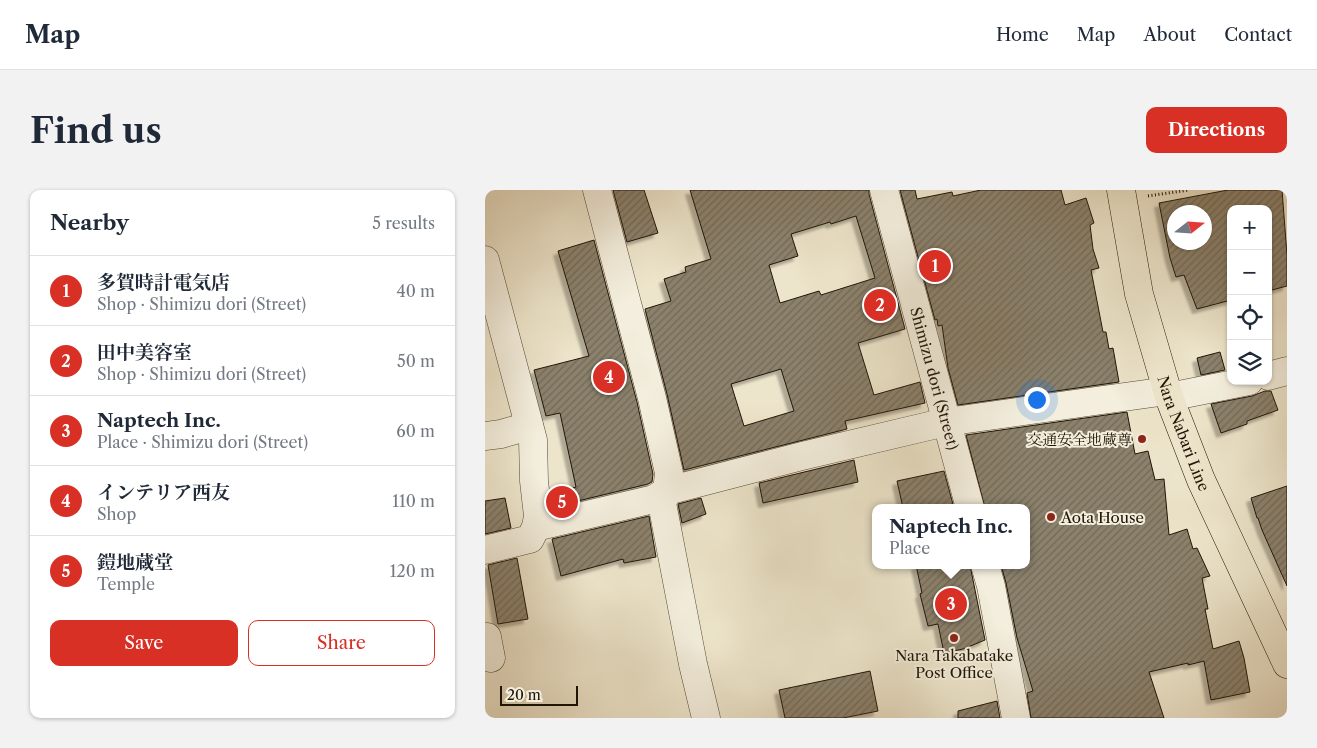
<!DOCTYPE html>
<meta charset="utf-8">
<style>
body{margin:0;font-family:"Libre Caslon Text","Noto Serif JP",serif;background:#f2f2f3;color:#1f2937}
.controls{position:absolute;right:15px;top:15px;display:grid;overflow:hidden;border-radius:10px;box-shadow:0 1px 4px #0004}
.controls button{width:45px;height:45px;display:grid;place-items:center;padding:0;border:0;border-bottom:1px solid #e0e1e3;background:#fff;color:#1f2937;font:25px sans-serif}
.compass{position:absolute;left:682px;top:15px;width:45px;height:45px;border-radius:50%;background:#fff;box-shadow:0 1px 4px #0004;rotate:73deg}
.scale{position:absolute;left:15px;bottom:12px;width:78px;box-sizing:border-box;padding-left:5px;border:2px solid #211505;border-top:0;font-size:14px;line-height:18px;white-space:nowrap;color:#211505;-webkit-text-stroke:4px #f3eedd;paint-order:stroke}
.you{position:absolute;left:551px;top:209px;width:18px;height:18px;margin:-12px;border:4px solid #fff;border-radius:50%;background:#1a73e8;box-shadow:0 0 0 8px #1a73e833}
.badge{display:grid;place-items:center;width:32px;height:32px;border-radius:50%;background:#d93025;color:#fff;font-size:16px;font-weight:700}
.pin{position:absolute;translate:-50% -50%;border:2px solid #fff;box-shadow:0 1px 5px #0006}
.popup{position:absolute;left:387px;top:314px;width:158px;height:65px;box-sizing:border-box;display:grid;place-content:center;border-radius:10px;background:#fff;filter:drop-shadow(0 1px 4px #0005);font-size:16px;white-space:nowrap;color:#747a83}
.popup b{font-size:19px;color:#1f2937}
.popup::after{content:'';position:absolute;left:50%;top:100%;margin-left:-10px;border:10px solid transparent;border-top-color:#fff}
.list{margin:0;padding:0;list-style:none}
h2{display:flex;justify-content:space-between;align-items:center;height:65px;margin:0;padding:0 20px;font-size:21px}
h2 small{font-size:16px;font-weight:400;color:#747a83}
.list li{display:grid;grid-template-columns:32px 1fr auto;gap:15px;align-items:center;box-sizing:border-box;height:70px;padding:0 20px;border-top:1px solid #e0e1e3}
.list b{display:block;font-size:19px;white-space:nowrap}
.list p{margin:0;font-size:16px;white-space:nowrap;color:#747a83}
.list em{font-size:16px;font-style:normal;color:#747a83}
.actions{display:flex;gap:10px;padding:15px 20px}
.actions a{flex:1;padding:11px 0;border:1px solid #d93025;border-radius:10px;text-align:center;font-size:18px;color:#d93025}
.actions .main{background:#d93025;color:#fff}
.icon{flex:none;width:28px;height:28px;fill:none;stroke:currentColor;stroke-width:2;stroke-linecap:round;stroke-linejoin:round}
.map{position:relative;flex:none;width:802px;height:528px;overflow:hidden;border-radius:10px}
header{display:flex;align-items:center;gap:30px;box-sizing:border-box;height:70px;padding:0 25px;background:#fff;border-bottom:1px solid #e0e1e3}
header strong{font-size:24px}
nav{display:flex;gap:28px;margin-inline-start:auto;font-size:18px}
.intro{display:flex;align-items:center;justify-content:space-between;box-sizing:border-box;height:120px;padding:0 30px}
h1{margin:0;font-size:35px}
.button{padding:12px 22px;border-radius:10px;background:#d93025;color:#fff;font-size:18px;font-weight:700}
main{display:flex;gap:30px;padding:0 30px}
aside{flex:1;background:#fff;border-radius:10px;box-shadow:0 1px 4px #0004}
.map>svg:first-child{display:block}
.building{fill:url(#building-hatch);stroke:#211505;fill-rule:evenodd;filter:url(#shadow)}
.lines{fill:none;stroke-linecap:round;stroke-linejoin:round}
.minor-casing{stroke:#544936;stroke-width:29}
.major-casing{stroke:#211505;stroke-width:29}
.path{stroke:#211505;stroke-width:3;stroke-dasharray:1 2.5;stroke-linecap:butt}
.minor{stroke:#f3eedd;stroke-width:28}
.major{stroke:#ede5cb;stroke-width:28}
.poi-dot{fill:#8f2418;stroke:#f3eedd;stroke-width:2}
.labels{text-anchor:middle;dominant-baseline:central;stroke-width:4;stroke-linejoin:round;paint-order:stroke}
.street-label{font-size:15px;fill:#211505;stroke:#f3eedd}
.poi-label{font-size:15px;fill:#211505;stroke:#f3eedd;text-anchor:end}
</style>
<header>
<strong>Map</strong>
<nav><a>Home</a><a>Map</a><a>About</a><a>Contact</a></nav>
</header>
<div class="intro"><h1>Find us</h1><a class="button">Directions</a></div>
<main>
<aside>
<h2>Nearby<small>5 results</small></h2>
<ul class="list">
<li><span class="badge">1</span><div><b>多賀時計電気店</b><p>Shop · Shimizu dori (Street)</p></div><em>40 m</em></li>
<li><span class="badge">2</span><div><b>田中美容室</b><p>Shop · Shimizu dori (Street)</p></div><em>50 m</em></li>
<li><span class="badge">3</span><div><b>Naptech Inc.</b><p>Place · Shimizu dori (Street)</p></div><em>60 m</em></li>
<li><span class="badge">4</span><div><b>インテリア西友</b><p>Shop</p></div><em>110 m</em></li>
<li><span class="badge">5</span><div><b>鎧地蔵堂</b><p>Temple</p></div><em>120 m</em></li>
</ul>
<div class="actions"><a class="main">Save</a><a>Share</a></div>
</aside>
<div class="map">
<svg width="802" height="528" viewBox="0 0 802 528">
<defs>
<pattern id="building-hatch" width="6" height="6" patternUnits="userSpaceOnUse" patternTransform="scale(1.25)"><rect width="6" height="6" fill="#8b816c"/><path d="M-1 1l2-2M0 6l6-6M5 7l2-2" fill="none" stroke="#716857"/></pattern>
<filter id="shadow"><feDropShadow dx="-4.5" dy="4.5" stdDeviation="1" flood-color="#0004"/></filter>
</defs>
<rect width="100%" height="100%" fill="#ede5cb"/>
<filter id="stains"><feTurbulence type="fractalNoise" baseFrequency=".004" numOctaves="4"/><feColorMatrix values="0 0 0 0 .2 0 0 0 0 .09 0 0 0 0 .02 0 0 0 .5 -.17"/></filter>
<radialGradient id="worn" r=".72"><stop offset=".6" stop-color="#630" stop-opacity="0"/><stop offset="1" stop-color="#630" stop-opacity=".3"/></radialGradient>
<path class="building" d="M128,0H159L173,43L142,52Z
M205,0H384V4L420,139L373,153L389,205L435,192L440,213L360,231L362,239L199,280L182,204L160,119L186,111L179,89L201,82L200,77L226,69ZM371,26L390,88L336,105L334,101L295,113L284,75L313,66L306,44L345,32L346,34ZM296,179L309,221L259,236L246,194Z
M415,0H430L432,9L467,2L468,6L496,0H576L580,15L601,8L609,33L605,35L608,59L614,78L606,80L618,142H621L624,159L628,158L634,192L473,215L463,178L457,135L453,136L452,129L450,130Z
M743,0H797L802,65V96L783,101V19H746V110L712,119L699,85L691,87L685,68L674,13ZM690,22H720V52H690Z
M109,50L152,212L168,284L167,292L163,294L68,317L66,305L91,297L75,223L61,226L49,180L104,166L73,61Z
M735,162L740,180L716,185L712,168Z
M780,201H786L793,220L762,231V234L736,243L726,214L767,206Z
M642,222L650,264L663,261L670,290L679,289L684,345L702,339L708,359L712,358L725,386L717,388L723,419H720L728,459L754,451L759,468L765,502L726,510L719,471L703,475V473L664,482L679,528H546L542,503L548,501L532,448L521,393L516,375H541V318H500L481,245Z
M369,270L373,292L278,313L274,293Z
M459,281L469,318H418L412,291Z
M802,296V396L777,340L773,328H772L766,308Z
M20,308L26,338L0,344V311Z
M216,308L221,324L197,333L193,314Z
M164,326L171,367L139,373L138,369L76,386L67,349Z
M32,368L43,429L13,434L3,375Z
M431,375H485L500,450L478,459L459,463L453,434L443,436L435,404L437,403Z
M385,481L393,521L358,528H300L294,500Z
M512,511L515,528H473V521Z"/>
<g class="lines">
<g class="minor-casing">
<g id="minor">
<path d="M112,0L167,208L184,283L182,301L177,313L208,474L221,528"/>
<path id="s1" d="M399,0L485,318"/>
<path d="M0,70L48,250L49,291L53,326L51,337L45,349L0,360"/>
<path d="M783,186L802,181"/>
<path d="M684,207L764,191"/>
<path d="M0,246L16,244L44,236"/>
<path d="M51,337L169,309L182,301L317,266L461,232L682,201"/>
<path d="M500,375L506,396L531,528"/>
<path d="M0,447H2L6,468"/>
</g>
</g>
<g class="major-casing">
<g id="major">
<path id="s2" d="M636,0L654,104L684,207L716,290L802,474"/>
</g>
</g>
<path class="path" d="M663,6L704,0"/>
<use href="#minor" class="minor"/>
<use href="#major" class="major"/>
</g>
<g class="poi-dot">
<circle cx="657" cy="249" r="5"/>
<circle cx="566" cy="327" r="5"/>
<circle cx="469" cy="448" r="5"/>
</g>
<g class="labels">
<g class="street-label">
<text stroke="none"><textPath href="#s1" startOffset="195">Shimizu dori (Street)</textPath></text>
<text stroke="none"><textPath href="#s2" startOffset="252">Nara Nabari Line</textPath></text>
</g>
<g class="poi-label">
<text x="647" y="249">交通安全地蔵尊</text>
<text x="576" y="327" text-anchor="start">Aota House</text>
<text x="469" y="465" text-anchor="middle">Nara Takabatake<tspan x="469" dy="17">Post Office</tspan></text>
</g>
</g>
<rect width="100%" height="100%" filter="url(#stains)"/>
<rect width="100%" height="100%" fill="url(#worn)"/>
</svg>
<div class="controls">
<button>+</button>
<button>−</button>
<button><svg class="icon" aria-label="locate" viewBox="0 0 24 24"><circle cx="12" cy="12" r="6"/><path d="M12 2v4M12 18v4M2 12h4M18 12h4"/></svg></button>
<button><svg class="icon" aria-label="layers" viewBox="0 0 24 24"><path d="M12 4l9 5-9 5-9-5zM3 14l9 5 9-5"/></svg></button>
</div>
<svg class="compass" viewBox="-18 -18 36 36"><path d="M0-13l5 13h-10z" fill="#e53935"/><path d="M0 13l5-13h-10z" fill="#747a83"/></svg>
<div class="scale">20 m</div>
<div class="you"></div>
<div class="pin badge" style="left:450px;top:76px">1</div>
<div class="pin badge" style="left:395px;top:115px">2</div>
<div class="pin badge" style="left:466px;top:414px">3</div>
<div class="popup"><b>Naptech Inc.</b>Place</div>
<div class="pin badge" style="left:124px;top:187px">4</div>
<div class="pin badge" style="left:77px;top:312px">5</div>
</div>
</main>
